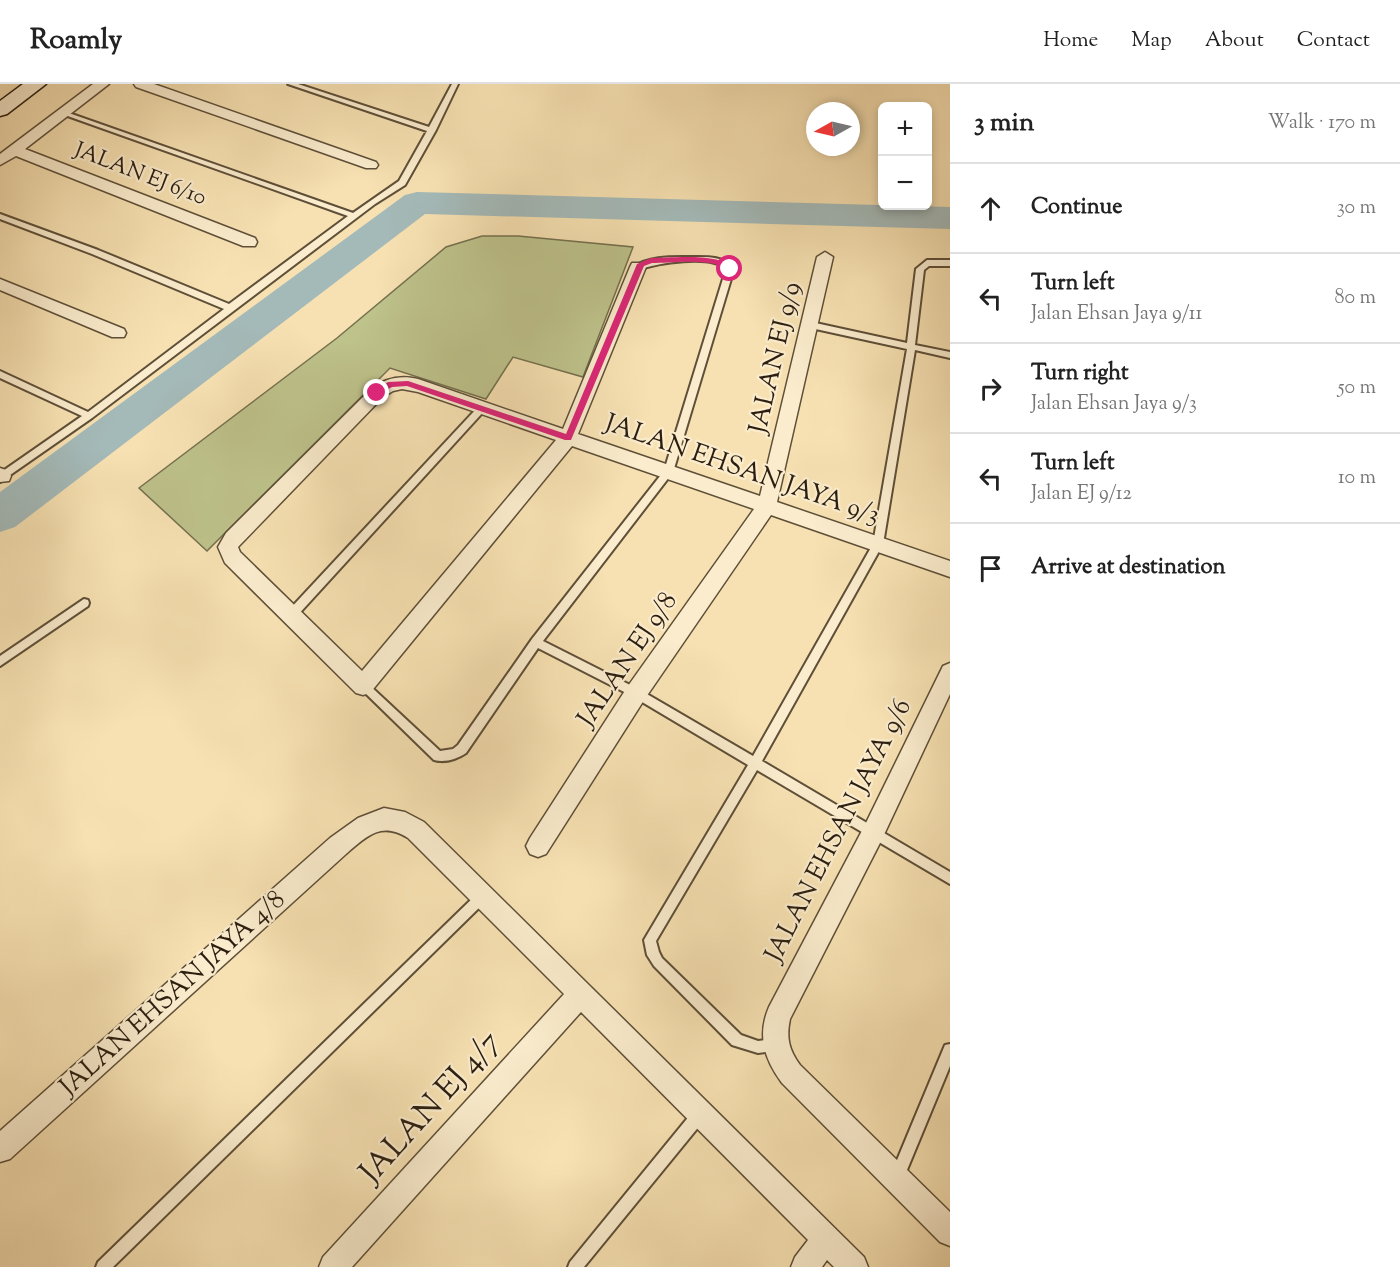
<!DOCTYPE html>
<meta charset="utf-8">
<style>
body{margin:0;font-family:"Sorts Mill Goudy",serif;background:#f6f6f6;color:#222}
.controls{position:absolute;right:18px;top:18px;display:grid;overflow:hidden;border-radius:9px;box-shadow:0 3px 9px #0003}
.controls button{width:54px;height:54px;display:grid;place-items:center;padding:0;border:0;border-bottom:2px solid #e0e0e0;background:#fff;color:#222;font:30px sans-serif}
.compass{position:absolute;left:806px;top:18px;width:54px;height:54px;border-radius:50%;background:#fff;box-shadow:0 3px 9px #0003;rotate:262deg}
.stop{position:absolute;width:18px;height:18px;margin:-14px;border:4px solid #db2777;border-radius:50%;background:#fff}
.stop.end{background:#db2777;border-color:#fff;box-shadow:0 2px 6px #0008}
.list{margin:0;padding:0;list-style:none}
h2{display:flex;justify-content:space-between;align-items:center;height:78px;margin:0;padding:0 24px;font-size:26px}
h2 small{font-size:20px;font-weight:400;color:#767676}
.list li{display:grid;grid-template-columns:39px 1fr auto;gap:18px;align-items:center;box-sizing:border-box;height:90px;padding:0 24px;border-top:2px solid #e0e0e0}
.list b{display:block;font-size:22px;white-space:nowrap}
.list p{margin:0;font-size:20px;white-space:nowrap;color:#767676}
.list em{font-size:20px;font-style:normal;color:#767676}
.icon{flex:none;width:33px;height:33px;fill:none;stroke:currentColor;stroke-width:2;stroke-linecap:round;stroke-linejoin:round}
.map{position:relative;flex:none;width:950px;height:1183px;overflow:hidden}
header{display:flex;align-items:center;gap:36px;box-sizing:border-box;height:84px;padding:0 30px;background:#fff;border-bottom:2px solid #e0e0e0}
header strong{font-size:28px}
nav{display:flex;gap:33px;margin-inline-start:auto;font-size:21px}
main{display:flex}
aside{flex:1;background:#fff}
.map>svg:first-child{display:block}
.green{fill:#bec28b;stroke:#74704e;stroke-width:1.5}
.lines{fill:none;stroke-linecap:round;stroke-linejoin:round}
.river{fill:#a4bab9;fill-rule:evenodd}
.service-casing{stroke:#5e4f38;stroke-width:4}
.minor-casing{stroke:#5e4f38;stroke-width:3}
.secondary-casing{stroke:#2b1e10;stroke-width:3}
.service{fill:#faeccd;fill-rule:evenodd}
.minor{fill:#faeccd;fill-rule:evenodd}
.secondary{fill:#faeccd;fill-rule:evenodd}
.route{fill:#db2777}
.labels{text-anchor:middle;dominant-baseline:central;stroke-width:4.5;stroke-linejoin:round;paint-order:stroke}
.far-street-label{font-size:22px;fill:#2b1e10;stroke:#faeccd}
.street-label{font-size:26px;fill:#2b1e10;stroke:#faeccd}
.near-street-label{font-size:32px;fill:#2b1e10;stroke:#faeccd}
</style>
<header>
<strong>Roamly</strong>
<nav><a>Home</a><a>Map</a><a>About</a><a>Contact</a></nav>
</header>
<main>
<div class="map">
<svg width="950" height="1183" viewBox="0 0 950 1183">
<rect width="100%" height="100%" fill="#f7e1b2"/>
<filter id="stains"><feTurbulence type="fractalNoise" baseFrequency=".00333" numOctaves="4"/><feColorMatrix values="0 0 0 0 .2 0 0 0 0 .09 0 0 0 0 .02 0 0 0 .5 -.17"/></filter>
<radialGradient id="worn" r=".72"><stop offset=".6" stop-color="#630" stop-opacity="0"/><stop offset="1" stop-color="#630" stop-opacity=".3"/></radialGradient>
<path class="green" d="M482,152H518L633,163L583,293L513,273L486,315L390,284L207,467L139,404L337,254L446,163Z"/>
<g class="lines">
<path class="river" d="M417,108L950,123V145L425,130L15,443L0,448V408L405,111Z"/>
<g class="service-casing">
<path id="service" d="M288,0H298L429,43L452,0H458L436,46L405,101L375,120L92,334L0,398V389L82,332L0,294V287L88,328L224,225L92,170L0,135V130L98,166L229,220L348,132L62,30V28H66L353,129L399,97L427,47Z
M689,173C705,173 724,171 734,185L673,388L543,557L640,606L753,672L873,460L907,265L811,244L807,241L811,238L907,259L916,185L927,176H950V182H929L924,186L915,261L950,268V274L915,266L883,460L762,677L950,788V800L757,686L656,857L659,868L662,874L741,951L758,957L775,955L780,956L781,961L780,966L758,969L732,961L654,882L647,871L644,856L748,681L632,612L538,564L466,669C457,675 445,679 434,676L358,602L359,599L363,597L367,599L440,667L453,665L458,661L532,555L664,387L726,185C711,170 657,179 638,186L634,183C648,172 672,173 689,173Z
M482,321L486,324L485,326L296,533H288L287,530L288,527L479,322Z
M84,515L88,516L89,519L88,522L0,582V572Z
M482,807L486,809L488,813L486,817L113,1183H96L98,1178L478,809Z
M950,960V982L902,1098L897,1100L892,1098L890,1093L945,961Z
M700,1023L705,1025L707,1030L705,1035L584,1183H568L570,1178L695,1025Z"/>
</g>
<g class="minor-casing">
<path id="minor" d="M93,0H109L25,65L255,154L257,158L255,162H243L16,72L0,81V70Z
M134,0H154L376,78L378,81L376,84H366L136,3Z
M825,168L833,173L777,418L950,477V493L771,431L644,616L546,770L538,773L530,770L526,762L530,754L628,602L754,425L572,362L370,609L363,611L356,609L225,479L218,463L226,449L371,305C385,294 401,291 418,295L563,345L630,183L632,179H644L646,183L578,350L760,412L817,173ZM402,305L418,308L556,356L362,587L240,468L238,463L383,313L393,307Z
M0,195L124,245L126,249L124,253H112L0,206Z
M0,384L9,387L11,392L9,397L0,398Z
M950,579V610L881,757L790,935C786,954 789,966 800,981L950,1128V1162L940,1158L782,999C764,975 757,951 769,923L865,741L943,582Z
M384,724L405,728L424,738L864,1173L868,1183H834L827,1176L822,1183H791L795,1173L808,1156L581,928L352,1183H319L323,1173L564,910L408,754C381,737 367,752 346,770L10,1075L0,1078V1047L330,754L358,734Z"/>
</g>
<g class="secondary-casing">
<path id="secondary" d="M23,0H46L7,30L0,32V17Z"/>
</g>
<use href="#service" class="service"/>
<use href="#minor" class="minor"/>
<use href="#secondary" class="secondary"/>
</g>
<path class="route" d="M651,174C672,174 721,168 734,185L728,187C717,173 669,179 652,179L644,182L571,356H565L407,302L392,303L377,311L373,309L388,298L408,297L566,350L637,180Z"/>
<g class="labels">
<g class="far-street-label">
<text transform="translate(140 91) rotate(21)">JALAN EJ 6/10</text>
</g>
<g class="street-label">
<text transform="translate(776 274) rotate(-77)">JALAN EJ 9/9</text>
<text transform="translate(742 386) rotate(19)">JALAN EHSAN JAYA 9/3</text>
<text transform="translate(628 576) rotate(-56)">JALAN EJ 9/8</text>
<text transform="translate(839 747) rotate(-63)">JALAN EHSAN JAYA 9/6</text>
<text transform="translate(173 910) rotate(-42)">JALAN EHSAN JAYA 4/8</text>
</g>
<g class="near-street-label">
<text transform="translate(431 1024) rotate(-48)">JALAN EJ 4/7</text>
</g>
</g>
<rect width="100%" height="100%" filter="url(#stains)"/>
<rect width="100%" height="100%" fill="url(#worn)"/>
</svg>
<div class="controls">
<button>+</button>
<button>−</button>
</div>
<svg class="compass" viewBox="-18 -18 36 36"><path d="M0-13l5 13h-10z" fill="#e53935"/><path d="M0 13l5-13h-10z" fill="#767676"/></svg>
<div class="stop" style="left:730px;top:185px"></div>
<div class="stop end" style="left:377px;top:309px"></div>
</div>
<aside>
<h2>3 min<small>Walk · 170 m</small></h2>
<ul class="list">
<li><svg class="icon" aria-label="ahead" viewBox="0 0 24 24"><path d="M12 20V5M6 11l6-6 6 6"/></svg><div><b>Continue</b></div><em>30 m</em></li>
<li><svg class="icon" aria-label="left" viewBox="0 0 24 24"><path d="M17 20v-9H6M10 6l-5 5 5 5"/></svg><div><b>Turn left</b><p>Jalan Ehsan Jaya 9/11</p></div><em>80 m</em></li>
<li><svg class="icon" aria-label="right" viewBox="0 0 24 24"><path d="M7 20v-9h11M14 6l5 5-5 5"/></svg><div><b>Turn right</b><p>Jalan Ehsan Jaya 9/3</p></div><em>50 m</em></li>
<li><svg class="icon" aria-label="left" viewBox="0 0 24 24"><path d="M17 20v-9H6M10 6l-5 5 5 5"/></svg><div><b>Turn left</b><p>Jalan EJ 9/12</p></div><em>10 m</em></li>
<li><svg class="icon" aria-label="arrive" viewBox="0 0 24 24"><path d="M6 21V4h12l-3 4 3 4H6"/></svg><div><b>Arrive at destination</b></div></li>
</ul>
</aside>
</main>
